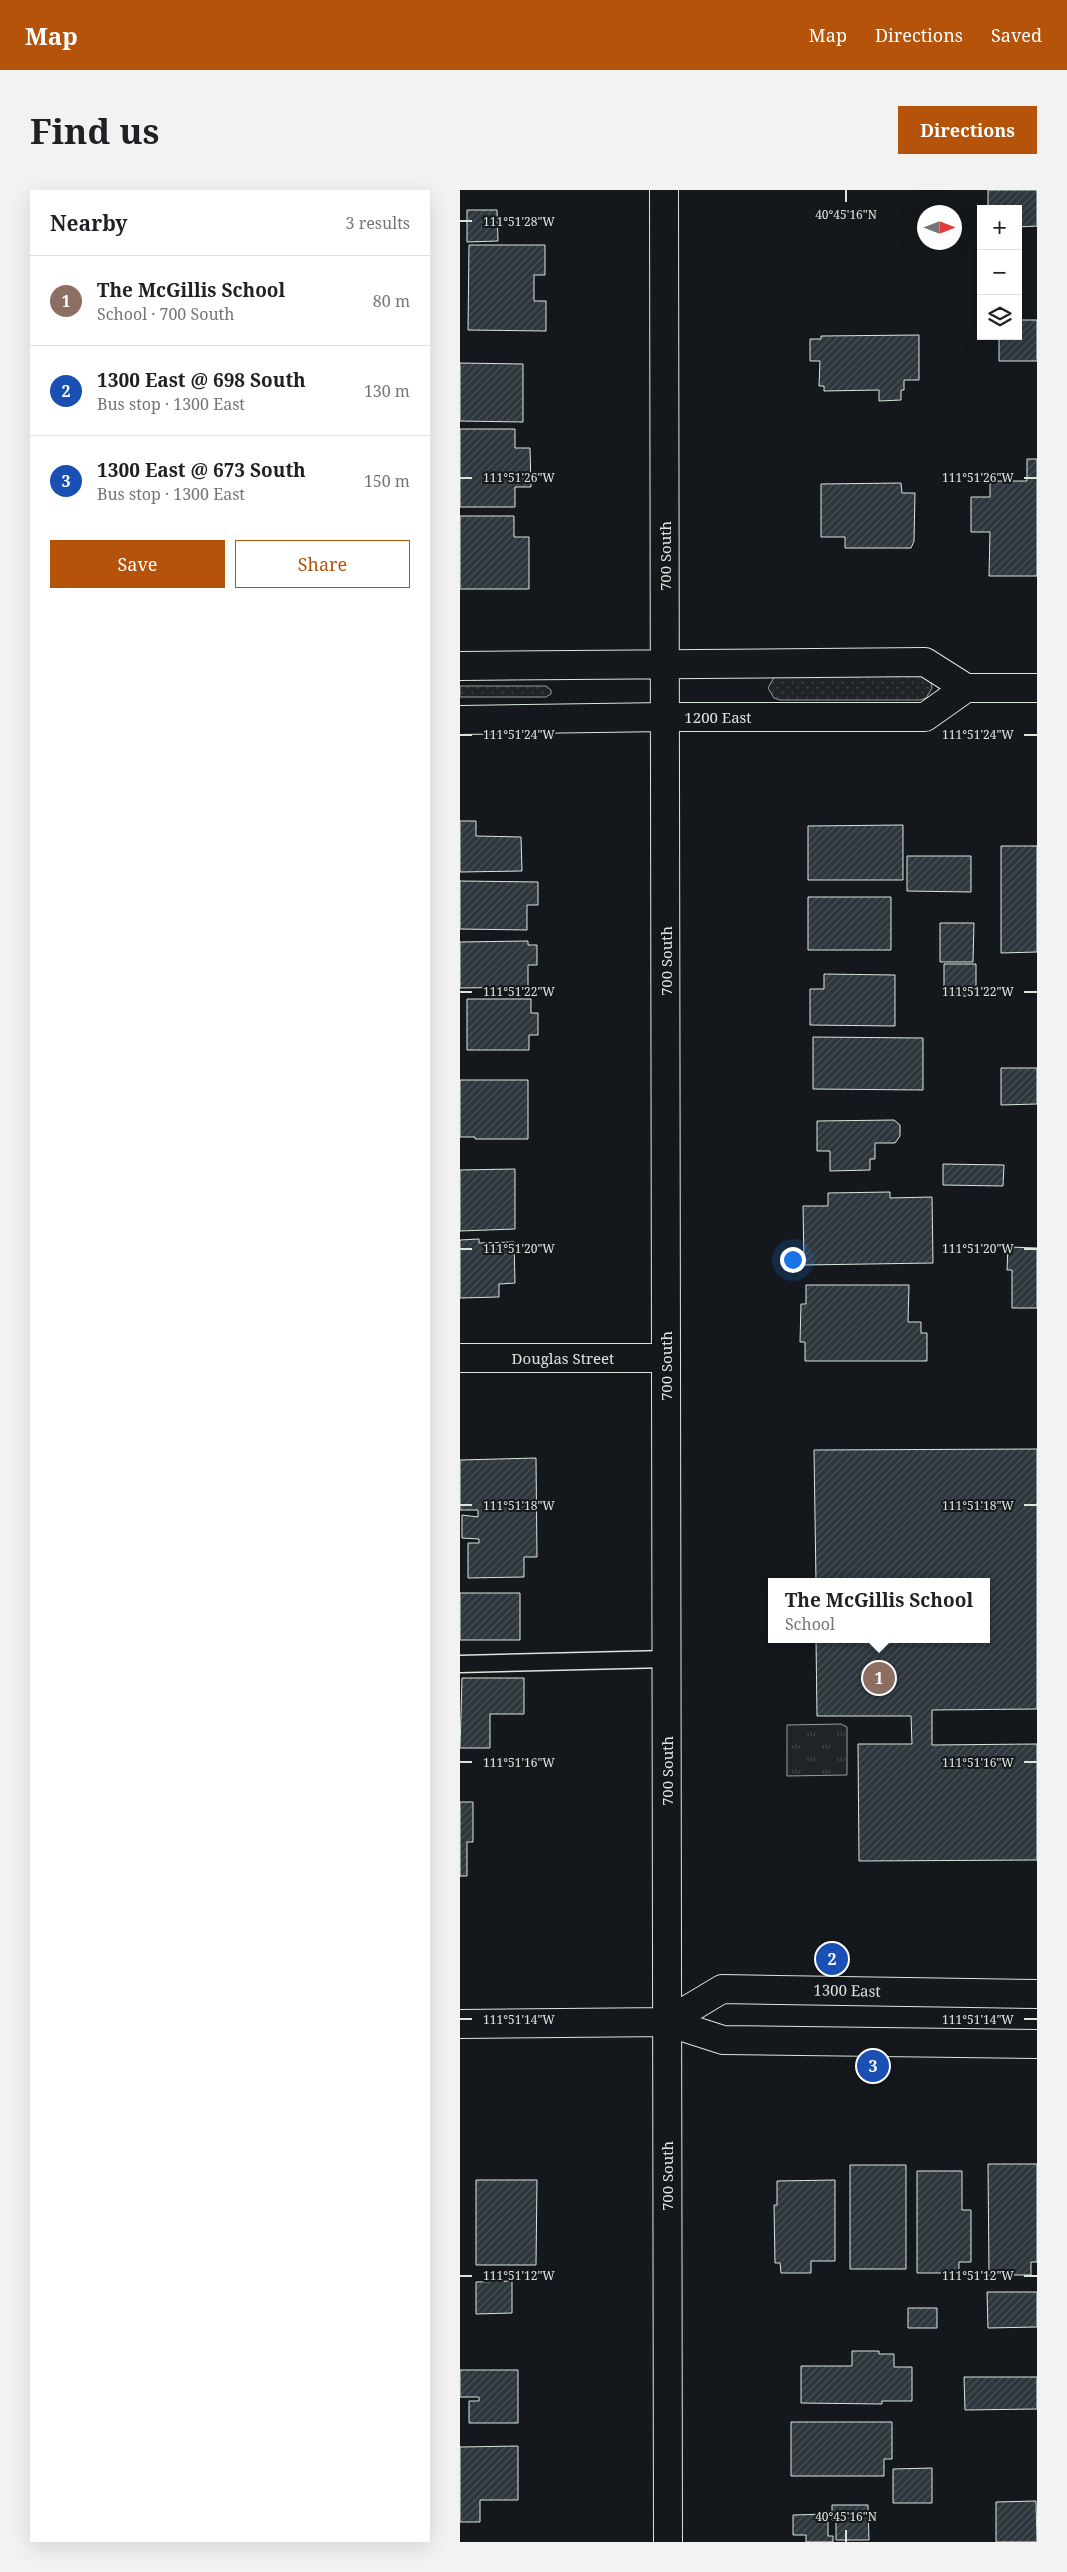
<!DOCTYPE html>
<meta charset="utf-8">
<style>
body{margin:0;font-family:"Noto Serif",serif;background:#f2f2f2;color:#202124}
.controls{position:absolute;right:15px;top:15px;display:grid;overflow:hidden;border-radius:0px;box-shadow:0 5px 20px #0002}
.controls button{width:45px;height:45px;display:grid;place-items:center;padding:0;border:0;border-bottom:1px solid #e0e0e0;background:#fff;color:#202124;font:25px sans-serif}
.compass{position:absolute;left:457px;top:15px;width:45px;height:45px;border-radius:50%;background:#fff;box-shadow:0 5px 20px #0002;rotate:90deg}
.you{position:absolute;left:332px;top:1069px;width:18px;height:18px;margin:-12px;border:4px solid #fff;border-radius:50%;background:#1a73e8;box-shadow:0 0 0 8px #1a73e833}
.badge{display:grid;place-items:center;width:32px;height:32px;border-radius:50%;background:#b45309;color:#fff;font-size:16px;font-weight:700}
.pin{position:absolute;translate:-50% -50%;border:2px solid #fff;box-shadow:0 1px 5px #0006}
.popup{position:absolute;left:308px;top:1388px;width:222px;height:65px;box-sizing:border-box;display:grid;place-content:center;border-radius:0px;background:#fff;filter:drop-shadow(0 1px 4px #0005);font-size:16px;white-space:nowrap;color:#757577}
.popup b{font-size:19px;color:#202124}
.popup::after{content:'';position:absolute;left:50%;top:100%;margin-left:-10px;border:10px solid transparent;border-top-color:#fff}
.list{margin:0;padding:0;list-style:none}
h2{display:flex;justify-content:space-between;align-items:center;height:65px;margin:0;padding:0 20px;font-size:21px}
h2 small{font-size:16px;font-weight:400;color:#757577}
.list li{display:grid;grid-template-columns:32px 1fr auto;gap:15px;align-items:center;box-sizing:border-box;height:90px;padding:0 20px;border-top:1px solid #e0e0e0}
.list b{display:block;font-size:19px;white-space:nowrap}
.list p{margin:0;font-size:16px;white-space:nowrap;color:#757577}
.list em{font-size:16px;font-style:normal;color:#757577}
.actions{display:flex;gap:10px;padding:15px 20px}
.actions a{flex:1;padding:11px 0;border:1px solid #b45309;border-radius:0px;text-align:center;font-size:18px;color:#b45309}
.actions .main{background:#b45309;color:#fff}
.icon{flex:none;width:28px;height:28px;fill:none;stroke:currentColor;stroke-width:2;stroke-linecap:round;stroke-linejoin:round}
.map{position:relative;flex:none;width:577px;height:2352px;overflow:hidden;border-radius:0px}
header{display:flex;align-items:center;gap:30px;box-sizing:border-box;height:70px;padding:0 25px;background:#b45309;color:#fff}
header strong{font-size:24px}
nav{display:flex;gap:28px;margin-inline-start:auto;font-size:18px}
.intro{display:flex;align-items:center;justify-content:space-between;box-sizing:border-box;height:120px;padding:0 30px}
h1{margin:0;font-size:35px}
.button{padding:12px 22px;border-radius:0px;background:#b45309;color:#fff;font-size:18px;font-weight:700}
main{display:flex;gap:30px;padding:0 30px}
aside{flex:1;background:#fff;border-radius:0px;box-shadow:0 5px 20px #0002}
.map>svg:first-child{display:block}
.grass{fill:url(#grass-dots);stroke:#939e99}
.park{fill:url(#park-tufts);stroke:#939e99}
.building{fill:url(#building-hatch);stroke:#d8e6dc}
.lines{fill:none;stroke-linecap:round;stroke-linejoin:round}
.service-casing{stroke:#d8e6dc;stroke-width:19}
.minor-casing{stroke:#d8e6dc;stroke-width:30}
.secondary-casing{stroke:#d8e6dc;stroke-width:30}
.service{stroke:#14181c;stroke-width:16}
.minor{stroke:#14181c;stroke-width:28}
.secondary{stroke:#14181c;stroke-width:28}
.ticks{fill:none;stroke:#d8e6dc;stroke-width:2}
.labels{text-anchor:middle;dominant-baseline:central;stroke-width:4;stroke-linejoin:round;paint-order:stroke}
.street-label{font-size:15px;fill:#d8e6dc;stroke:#14181c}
.ticks-label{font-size:12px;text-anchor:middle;fill:#d8e6dc;stroke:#14181c;stroke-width:4;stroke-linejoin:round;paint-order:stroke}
</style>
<header>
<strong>Map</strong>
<nav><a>Map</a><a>Directions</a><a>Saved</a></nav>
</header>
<div class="intro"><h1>Find us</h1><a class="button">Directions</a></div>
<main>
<aside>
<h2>Nearby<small>3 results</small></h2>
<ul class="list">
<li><span class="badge" style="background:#8d6e63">1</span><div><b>The McGillis School</b><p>School · 700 South</p></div><em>80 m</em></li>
<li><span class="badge" style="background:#1a4fb4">2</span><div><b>1300 East @ 698 South</b><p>Bus stop · 1300 East</p></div><em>130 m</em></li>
<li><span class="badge" style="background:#1a4fb4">3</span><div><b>1300 East @ 673 South</b><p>Bus stop · 1300 East</p></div><em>150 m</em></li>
</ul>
<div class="actions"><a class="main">Save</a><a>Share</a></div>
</aside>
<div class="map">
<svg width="577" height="2352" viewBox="0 0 577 2352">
<defs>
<pattern id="grass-dots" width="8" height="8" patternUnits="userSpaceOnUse" patternTransform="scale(1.25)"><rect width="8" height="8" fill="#202428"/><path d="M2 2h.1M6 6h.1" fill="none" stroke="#404447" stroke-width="1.8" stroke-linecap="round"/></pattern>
<pattern id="park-tufts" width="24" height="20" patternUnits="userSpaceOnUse" patternTransform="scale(1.25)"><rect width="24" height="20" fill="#202428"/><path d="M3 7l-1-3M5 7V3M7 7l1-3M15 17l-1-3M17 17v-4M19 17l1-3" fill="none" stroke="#404447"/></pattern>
<pattern id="building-hatch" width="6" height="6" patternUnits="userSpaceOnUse" patternTransform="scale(1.25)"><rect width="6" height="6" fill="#2c363c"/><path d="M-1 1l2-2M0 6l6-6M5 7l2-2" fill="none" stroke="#4a5358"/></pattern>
</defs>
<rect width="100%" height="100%" fill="#14181c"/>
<path class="grass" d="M460,484L471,491L472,498L466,508L460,510H320L314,508L308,498L314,487Z
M0,496H86L91,500V504L86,507H0Z"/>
<path class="park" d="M381,1534L387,1537V1585L327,1586V1535Z"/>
<path class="building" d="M528,0H577V36L558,37V19H528Z
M7,20H37L38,51L7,52Z
M9,55H85V85H74V111H86V141L8,140Z
M558,63H560V124H558Z
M558,130H577V171H539V146H558Z
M459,145V190H444V200H441V210L419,211V200L364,201V196H359L360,171H350V149H361V146Z
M0,173L63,174V232L0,231Z
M0,239H55V258H70L71,297H55V317H0Z
M567,269H577V386H529L530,342H511V307H530V291H567Z
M441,293L442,303H455L454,351L451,358H385V347H361V294Z
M0,326H54V347H69V399H0Z
M0,631H16V646L61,647L62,681L0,682Z
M443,635V690H348V636Z
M541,656H577V762L541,763Z
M447,666H511V702L447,701Z
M0,691L78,692V715H67V740L0,739Z
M348,707H431V760H348Z
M480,733H514L513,772H480Z
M68,751V755H77V775H68V797L0,798V752Z
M484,774H516V806H484Z
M364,784L435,785V836L350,835V799H364Z
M7,809H71V823H78V845H69V860H7Z
M353,847L463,848V900L353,899Z
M541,878H577V914L541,915Z
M0,890H68V949H15V947H0Z
M434,930L440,935V946L435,953H415V969H410V980L370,981V961H357V931Z
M483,974L544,975L543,996L483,995Z
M55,979V1039L0,1041V980Z
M430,1002V1008L472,1007L473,1073L344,1075L343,1016H368V1003Z
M19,1049V1053L54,1052L55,1093L39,1094V1107L0,1108V1050Z
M548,1057L577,1058V1118H552V1080H547Z
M346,1095H449L448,1132H461V1143H467V1171H345V1152H340L341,1114H346Z
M577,1259V1519L472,1520V1555L577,1554V1670L399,1671L398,1554H452L451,1526H357L356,1449H526V1392H356L354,1260Z
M76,1268L77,1367H64V1387L8,1388V1353H19V1349L2,1348V1325L18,1327V1320H0V1270Z
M0,1403H60V1450H0Z
M2,1488H64V1524H30V1558H0Z
M0,1612H13V1652H7V1686H0Z
M528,1974H577V2072H571V2085H529Z
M390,1975H446V2079H390Z
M457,1981H502V2020H511V2072H499V2083H457Z
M16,1990H77L76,2075H16Z
M375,1990V2071H351V2083H321L320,2073H315L314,2015H317V1991Z
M52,2091V2123L16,2124V2092Z
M527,2102H577V2137L528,2138Z
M448,2118H477V2138H448Z
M392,2161H419V2164H434V2177H452V2211H422V2214L341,2213V2176H392Z
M0,2180H58V2233H9V2211H19V2207H0Z
M504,2187H577V2219L505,2220Z
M331,2232H432V2269H424V2286H331Z
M58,2256V2310H20V2332H0V2257Z
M472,2278V2313H433V2279Z
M576,2311L577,2352H536V2312Z
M372,2315H408L409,2350H376V2330H372Z
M368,2324V2346H373V2352H346V2345H333V2325Z"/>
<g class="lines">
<g class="service-casing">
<path id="service" d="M0,1474L207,1469"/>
</g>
<g class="minor-casing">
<path id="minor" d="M204,0L208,2352
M0,476L465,472L506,498H577
M0,530L206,527H465L506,498
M0,1168H206"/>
</g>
<g class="secondary-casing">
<path id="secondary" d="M207,1832L262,1799L577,1804
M0,1834L207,1832L263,1850L577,1854"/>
</g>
<use href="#service" class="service"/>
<use href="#minor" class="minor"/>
<use href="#secondary" class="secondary"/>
</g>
<path class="ticks" d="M386,0V12M0,31H12M0,288H12M564,288H577M0,545H12M564,545H577M0,802H12M564,802H577M0,1059H12M564,1059H577M0,1315H12M564,1315H577M0,1572H12M564,1572H577M0,1829H12M564,1829H577M0,2086H12M564,2086H577M386,2340V2352"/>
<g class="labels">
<g class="street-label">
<text transform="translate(205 366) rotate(-90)">700 South</text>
<text x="258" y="527">1200 East</text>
<text transform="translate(206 771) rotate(-90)">700 South</text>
<text x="103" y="1168">Douglas Street</text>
<text transform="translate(206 1176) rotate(-90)">700 South</text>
<text transform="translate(207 1581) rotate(-90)">700 South</text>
<text transform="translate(387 1800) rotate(1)">1300 East</text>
<text transform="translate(207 1986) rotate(-90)">700 South</text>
</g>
</g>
<g class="ticks-label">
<text x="386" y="29">40°45'16"N</text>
<text x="59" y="36">111°51'28"W</text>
<text x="518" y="292">111°51'26"W</text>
<text x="59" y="292">111°51'26"W</text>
<text x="59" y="549">111°51'24"W</text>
<text x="518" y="549">111°51'24"W</text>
<text x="59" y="806">111°51'22"W</text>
<text x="518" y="806">111°51'22"W</text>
<text x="518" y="1063">111°51'20"W</text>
<text x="59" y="1063">111°51'20"W</text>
<text x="59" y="1320">111°51'18"W</text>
<text x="518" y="1320">111°51'18"W</text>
<text x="518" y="1577">111°51'16"W</text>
<text x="59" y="1577">111°51'16"W</text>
<text x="518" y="1834">111°51'14"W</text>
<text x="59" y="1834">111°51'14"W</text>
<text x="518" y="2090">111°51'12"W</text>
<text x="59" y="2090">111°51'12"W</text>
<text x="386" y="2331">40°45'16"N</text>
</g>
</svg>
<div class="controls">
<button>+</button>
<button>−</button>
<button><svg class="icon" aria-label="layers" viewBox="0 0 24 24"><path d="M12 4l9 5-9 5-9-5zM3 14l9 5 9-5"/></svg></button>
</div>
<svg class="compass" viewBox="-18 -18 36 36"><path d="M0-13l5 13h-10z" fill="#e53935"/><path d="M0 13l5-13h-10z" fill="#757577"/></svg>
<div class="you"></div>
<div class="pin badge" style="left:419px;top:1488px;background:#8d6e63">1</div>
<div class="popup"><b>The McGillis School</b>School</div>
<div class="pin badge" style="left:372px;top:1769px;background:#1a4fb4">2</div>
<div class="pin badge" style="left:413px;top:1876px;background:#1a4fb4">3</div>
</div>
</main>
